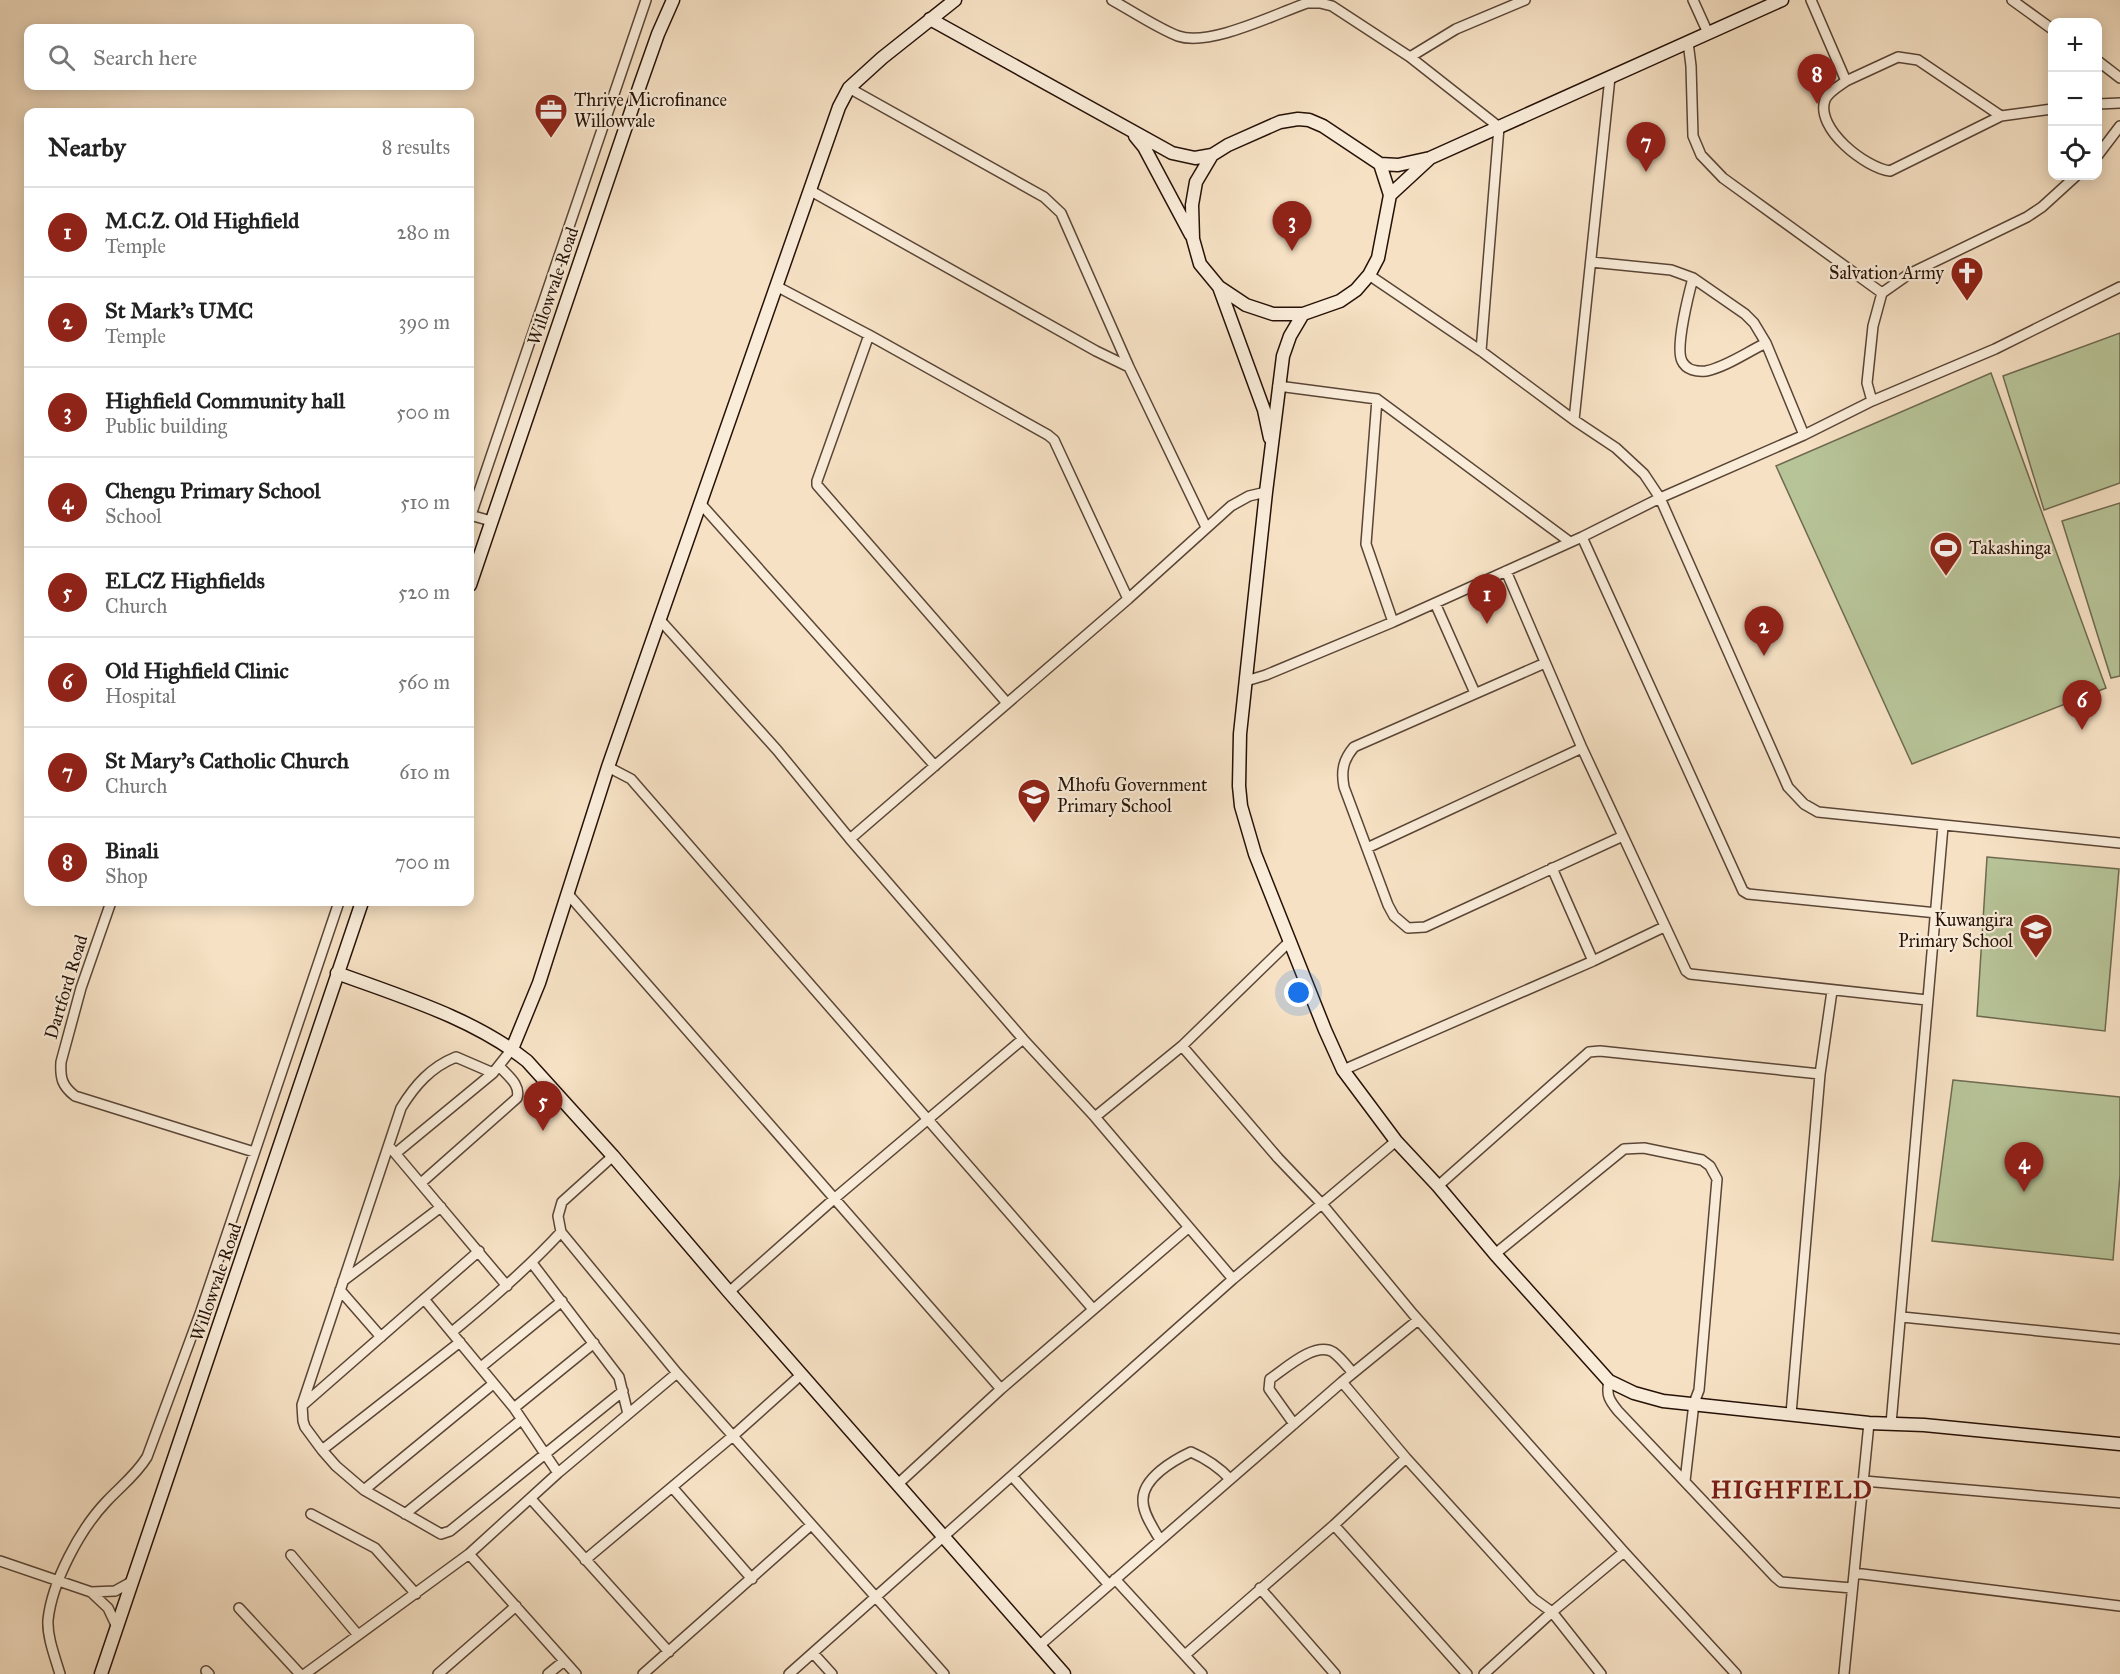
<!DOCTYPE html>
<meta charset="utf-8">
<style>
body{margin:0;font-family:"IM FELL Great Primer",serif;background:#f2f2f2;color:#222}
.controls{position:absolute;right:18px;top:18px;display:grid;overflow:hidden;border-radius:12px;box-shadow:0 3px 15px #0003}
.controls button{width:54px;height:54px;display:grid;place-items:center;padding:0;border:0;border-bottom:2px solid #e0e0e0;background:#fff;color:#222;font:30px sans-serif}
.you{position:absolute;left:1299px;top:993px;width:21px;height:21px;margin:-15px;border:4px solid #fff;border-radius:50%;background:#1a73e8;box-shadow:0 0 0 9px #1a73e833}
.badge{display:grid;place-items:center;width:39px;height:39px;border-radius:50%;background:#8f2418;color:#fff;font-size:20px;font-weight:700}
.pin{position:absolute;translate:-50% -50px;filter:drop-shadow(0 2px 3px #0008)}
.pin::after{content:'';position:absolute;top:32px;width:21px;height:18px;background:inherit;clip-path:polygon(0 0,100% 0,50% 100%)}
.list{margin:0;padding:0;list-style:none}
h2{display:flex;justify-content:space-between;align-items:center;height:78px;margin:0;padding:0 24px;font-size:26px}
h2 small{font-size:20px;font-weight:400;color:#767676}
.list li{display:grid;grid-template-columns:39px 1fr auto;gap:18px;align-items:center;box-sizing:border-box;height:90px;padding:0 24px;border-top:2px solid #e0e0e0}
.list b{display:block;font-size:22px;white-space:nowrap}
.list p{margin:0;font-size:20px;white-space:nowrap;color:#767676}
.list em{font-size:20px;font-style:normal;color:#767676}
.icon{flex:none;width:33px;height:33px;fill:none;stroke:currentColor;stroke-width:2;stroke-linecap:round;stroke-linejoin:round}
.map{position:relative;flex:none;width:2120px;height:1674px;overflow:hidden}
.search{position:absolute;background:#fff;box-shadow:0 3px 15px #0003;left:24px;top:24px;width:450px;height:66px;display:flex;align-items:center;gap:15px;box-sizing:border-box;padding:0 21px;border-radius:12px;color:#767676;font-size:22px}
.panel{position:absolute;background:#fff;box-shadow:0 3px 15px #0003;left:24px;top:108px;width:450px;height:798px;border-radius:12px}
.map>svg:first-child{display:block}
.green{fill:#b7c498;stroke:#6e6a50;stroke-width:1.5}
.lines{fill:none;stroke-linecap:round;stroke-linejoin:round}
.street-casing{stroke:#5a4536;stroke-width:12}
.secondary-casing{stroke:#261107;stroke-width:15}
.street{stroke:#f9ecd9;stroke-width:9}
.secondary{stroke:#f9ecd9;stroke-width:12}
.labels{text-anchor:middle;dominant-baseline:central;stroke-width:4.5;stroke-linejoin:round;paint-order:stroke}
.poi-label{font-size:18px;fill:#261107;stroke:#f9ecd9;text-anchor:start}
.street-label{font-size:18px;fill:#261107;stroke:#f9ecd9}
.district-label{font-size:24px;font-weight:bold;letter-spacing:1.5px;fill:#7a1f14;stroke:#f9ecd9}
</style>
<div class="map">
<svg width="2120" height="1674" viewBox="0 0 2120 1674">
<rect width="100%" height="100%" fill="#f6e1c4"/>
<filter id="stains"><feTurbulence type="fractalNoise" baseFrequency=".00333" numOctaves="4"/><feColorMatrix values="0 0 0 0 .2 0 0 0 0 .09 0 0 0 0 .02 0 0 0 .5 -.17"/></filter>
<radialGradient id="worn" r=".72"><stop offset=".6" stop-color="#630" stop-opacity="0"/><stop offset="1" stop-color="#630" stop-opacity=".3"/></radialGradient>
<path class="green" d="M2120,333V483L2044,510L2003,376Z
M1991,373L2106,688L1912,764L1776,466Z
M2120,503V676L2111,678L2062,521Z
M1987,857L2119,869L2105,1031L1977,1016Z
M1953,1080L2120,1097V1175L2113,1260L1932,1241Z"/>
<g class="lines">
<g class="street-casing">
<path id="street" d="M1112,0C1130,10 1159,29 1178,36C1210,47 1275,14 1307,3H1320L1332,6L1410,57L1499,127L1481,351
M1693,0L1708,33
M1811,0L1846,81L1898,57L1918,60L2001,116
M2012,0L2052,29
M1688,42L1691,66L1693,136L1701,155L1723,178L1882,293
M1410,57L1456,29L1525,0
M2098,61L2120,78
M1846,81C1839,86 1828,92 1825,100C1815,129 1866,168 1890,171L2001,116L2052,109
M849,88L1044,197L1061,213L1129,367L1206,527
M2098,104L2120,103
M2098,155L2120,126
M811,191L1096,351L1129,367
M1591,262L1671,270L1693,278L1745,314L1754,323L1766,343L1804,435
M1369,275L1481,351L1574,420L1616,448L1644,474L1660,498L1788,787L1804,804L1818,812L2120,843
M1693,278C1689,293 1675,348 1682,361C1686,370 1697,372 1706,371C1726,367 1747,352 1766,343
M776,286L869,335L1048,435L1054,440L1128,599
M869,335L817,481V485L1007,703
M1278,386L1377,399L1570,542
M1377,399L1366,544L1393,622
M1872,401L1867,383L1873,326L1882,293L1909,274L2027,217L2042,207L2076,176
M1574,420L1610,77
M700,503L935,766
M470,515L491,521
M470,518L646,0
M1582,537L1743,891L1748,894L1937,913
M1506,571L1582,748L1686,971L1690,974L1927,1000
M1435,603L1475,693
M661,621L777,750L850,839L1023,1039L1095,1117L1233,1279
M1545,663L1354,747C1343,760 1341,771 1344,787L1388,905L1394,916L1408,928L1425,927L1623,836
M1246,681L1266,675L1393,622L1582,537L1660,498L1804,435L1872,401L1995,349L2120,287
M608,767L631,779L1093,1309
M850,839L1128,599L1231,506L1249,496L1266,492
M1367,848L1582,748
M1552,868L1593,961
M568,894L1001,1389
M111,902L81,988L61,1062C60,1078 62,1086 75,1096L254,1152
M1182,1046L1278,1158L1322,1204L1413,1314L1624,1552L1736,1674
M1343,1070L1593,961L1664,927
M493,1073L456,1057C431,1067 415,1085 401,1108L302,1405L303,1421L305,1427L322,1450L336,1466L364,1490L441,1534L450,1531L623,1391
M1095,1117L1182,1046L1290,941
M389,1146L507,1286
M396,1153L493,1073L512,1049
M613,1156L562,1202L558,1216L561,1232L677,1373L944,1674
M421,1183L517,1098C521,1085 508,1076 500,1067
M1438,1186L1589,1052L1600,1051L1820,1074
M1495,1254L1624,1149L1644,1148L1702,1160L1710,1166L1717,1179L1699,1390L1694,1403L1685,1481
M532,1263L619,1377L628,1414
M343,1281L441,1207
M340,1290L381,1337
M729,1292L835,1198L1023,1039
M424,1299L514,1408L558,1473
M1902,1317L2120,1339
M452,1332C491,1300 527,1269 561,1232
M481,1367L562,1301
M1609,1381C1606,1395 1609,1400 1618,1411L1775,1577L1781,1582L1852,1588
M1342,1382L1406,1458L1534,1599L1552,1612L1601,1674
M304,1404L479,1251
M514,1408L594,1343
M1791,1414L1820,1074L1832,991
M1294,1424L1269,1389L1270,1379C1285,1369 1315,1341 1333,1352C1340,1357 1347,1366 1353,1373
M1891,1424L1943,826
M322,1450L460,1342
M1012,1476L1109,1585
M1864,1481L2120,1503
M899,1483L1001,1389L1188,1228
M672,1487L752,1579
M364,1490L493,1384
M531,1499L669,1652
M311,1514L375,1548L416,1594
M405,1514L521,1420
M1334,1525L1467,1674
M1160,1540C1154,1529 1143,1514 1143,1501C1142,1478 1174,1460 1191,1452C1207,1459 1218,1466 1230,1479
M469,1554L576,1674
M291,1555L358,1635
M585,1560L734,1435L802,1374
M0,1561L91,1592L115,1591L133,1581
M1854,1573L2120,1606
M1115,1579L1202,1674
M1260,1588L1335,1674
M91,1592L108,1608L117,1627
M239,1608L300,1674
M1040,1645L1342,1382L1418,1320
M813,1653L832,1674
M1185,1655L1334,1525L1406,1458
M206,1671L209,1674
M60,1674C55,1657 47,1637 48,1620C52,1582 80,1529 107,1501C121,1486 136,1475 147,1457L201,1311L339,902
M305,1674L469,1554L558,1473L677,1373
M438,1674L516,1606
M548,1674L564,1661
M643,1674L811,1525
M789,1674L1233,1279L1396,1141
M1484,1674L1552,1612L1624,1552
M1844,1674L1869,1423"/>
</g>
<g class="secondary-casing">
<path id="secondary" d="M930,19L1172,153L1195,158L1212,155
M1135,136L1144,147L1191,235
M1380,164L1398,165L1430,158L1782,0
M1390,195L1429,159
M1219,287L1264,410L1270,438
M1303,314H1273L1246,305L1219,287L1200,264L1193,239L1192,205L1196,182L1212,155L1228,145L1280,122L1298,119L1309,120L1323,126L1380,164L1390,195L1378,258L1369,275L1356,290L1340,301L1303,314L1290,336L1283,356L1266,492L1240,734L1239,786L1241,806L1255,854L1325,1030L1343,1070L1396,1141L1438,1186L1495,1254L1609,1381L1634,1393L1663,1401L1869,1423L1924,1425L2120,1444
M470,585L640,85L658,34L673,0
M337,973C402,997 473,1018 527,1061L613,1156L729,1292L1064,1674
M512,1049L539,983L608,767L839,107L849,88L882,58L955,0
M101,1674L362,902"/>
</g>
<use href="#street" class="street"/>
<use href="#secondary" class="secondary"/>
</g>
<defs>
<g id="office-pin" transform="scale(1.725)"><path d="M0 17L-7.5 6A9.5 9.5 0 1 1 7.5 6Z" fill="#8f2418" stroke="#f9ecd9"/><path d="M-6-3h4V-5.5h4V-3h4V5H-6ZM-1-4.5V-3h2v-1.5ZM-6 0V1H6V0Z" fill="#fff"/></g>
<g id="church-pin" transform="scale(1.725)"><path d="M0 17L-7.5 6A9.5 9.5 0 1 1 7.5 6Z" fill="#8f2418" stroke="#f9ecd9"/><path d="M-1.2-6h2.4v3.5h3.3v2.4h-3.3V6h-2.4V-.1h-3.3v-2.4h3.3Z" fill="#fff"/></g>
<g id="stadium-pin" transform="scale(1.725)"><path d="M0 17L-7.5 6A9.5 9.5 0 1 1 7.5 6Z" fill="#8f2418" stroke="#f9ecd9"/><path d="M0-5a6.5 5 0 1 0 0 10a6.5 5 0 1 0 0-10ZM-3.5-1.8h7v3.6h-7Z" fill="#fff"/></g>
<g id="school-pin" transform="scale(1.725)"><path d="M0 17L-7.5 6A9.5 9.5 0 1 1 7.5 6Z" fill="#8f2418" stroke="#f9ecd9"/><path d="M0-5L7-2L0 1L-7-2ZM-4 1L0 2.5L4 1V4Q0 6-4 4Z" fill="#fff"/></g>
</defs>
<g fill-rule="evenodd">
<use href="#office-pin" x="551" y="110"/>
<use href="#church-pin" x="1967" y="273"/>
<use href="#stadium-pin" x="1946" y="548"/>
<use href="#school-pin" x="1034" y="795"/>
<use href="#school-pin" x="2036" y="930"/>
</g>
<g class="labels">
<g class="poi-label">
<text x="574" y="100">Thrive Microfinance<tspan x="574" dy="21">Willowvale</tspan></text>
<text x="1944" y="273" text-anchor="end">Salvation Army</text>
<text x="1969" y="548">Takashinga</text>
<text x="1057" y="785">Mhofu Government<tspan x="1057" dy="21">Primary School</tspan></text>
<text x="2013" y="920" text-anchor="end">Kuwangira<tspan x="2013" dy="21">Primary School</tspan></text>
</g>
<g class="street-label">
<text transform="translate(553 286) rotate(-71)">Willowvale Road</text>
<text transform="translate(66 987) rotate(-73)">Dartford Road</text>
<text transform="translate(216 1282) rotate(-71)">Willowvale Road</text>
</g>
<g class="district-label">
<text x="1792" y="1490">HIGHFIELD</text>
</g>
</g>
<rect width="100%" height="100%" filter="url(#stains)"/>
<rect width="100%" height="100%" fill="url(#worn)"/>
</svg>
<div class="controls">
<button>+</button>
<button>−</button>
<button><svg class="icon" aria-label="locate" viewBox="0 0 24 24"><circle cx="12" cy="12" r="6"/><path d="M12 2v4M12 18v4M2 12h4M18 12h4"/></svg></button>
</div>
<div class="you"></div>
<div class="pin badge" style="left:1487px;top:624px">1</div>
<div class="pin badge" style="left:1764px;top:656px">2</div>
<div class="pin badge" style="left:1292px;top:251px">3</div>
<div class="pin badge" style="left:2024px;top:1192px">4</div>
<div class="pin badge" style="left:543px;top:1131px">5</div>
<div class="pin badge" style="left:2082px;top:730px">6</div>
<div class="pin badge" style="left:1646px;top:172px">7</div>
<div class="pin badge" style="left:1817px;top:104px">8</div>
<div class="search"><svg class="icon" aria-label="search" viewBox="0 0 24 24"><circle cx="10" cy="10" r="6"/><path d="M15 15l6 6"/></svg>Search here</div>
<section class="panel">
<h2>Nearby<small>8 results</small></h2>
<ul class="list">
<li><span class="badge">1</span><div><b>M.C.Z. Old Highfield</b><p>Temple</p></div><em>280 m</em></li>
<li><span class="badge">2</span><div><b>St Mark's UMC</b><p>Temple</p></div><em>390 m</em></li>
<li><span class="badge">3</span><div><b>Highfield Community hall</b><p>Public building</p></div><em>500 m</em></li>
<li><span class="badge">4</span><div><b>Chengu Primary School</b><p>School</p></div><em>510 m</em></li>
<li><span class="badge">5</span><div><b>ELCZ Highfields</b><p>Church</p></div><em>520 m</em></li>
<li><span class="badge">6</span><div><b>Old Highfield Clinic</b><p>Hospital</p></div><em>560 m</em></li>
<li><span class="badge">7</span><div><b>St Mary's Catholic Church</b><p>Church</p></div><em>610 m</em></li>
<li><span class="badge">8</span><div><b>Binali</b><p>Shop</p></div><em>700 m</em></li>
</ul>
</section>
</div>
